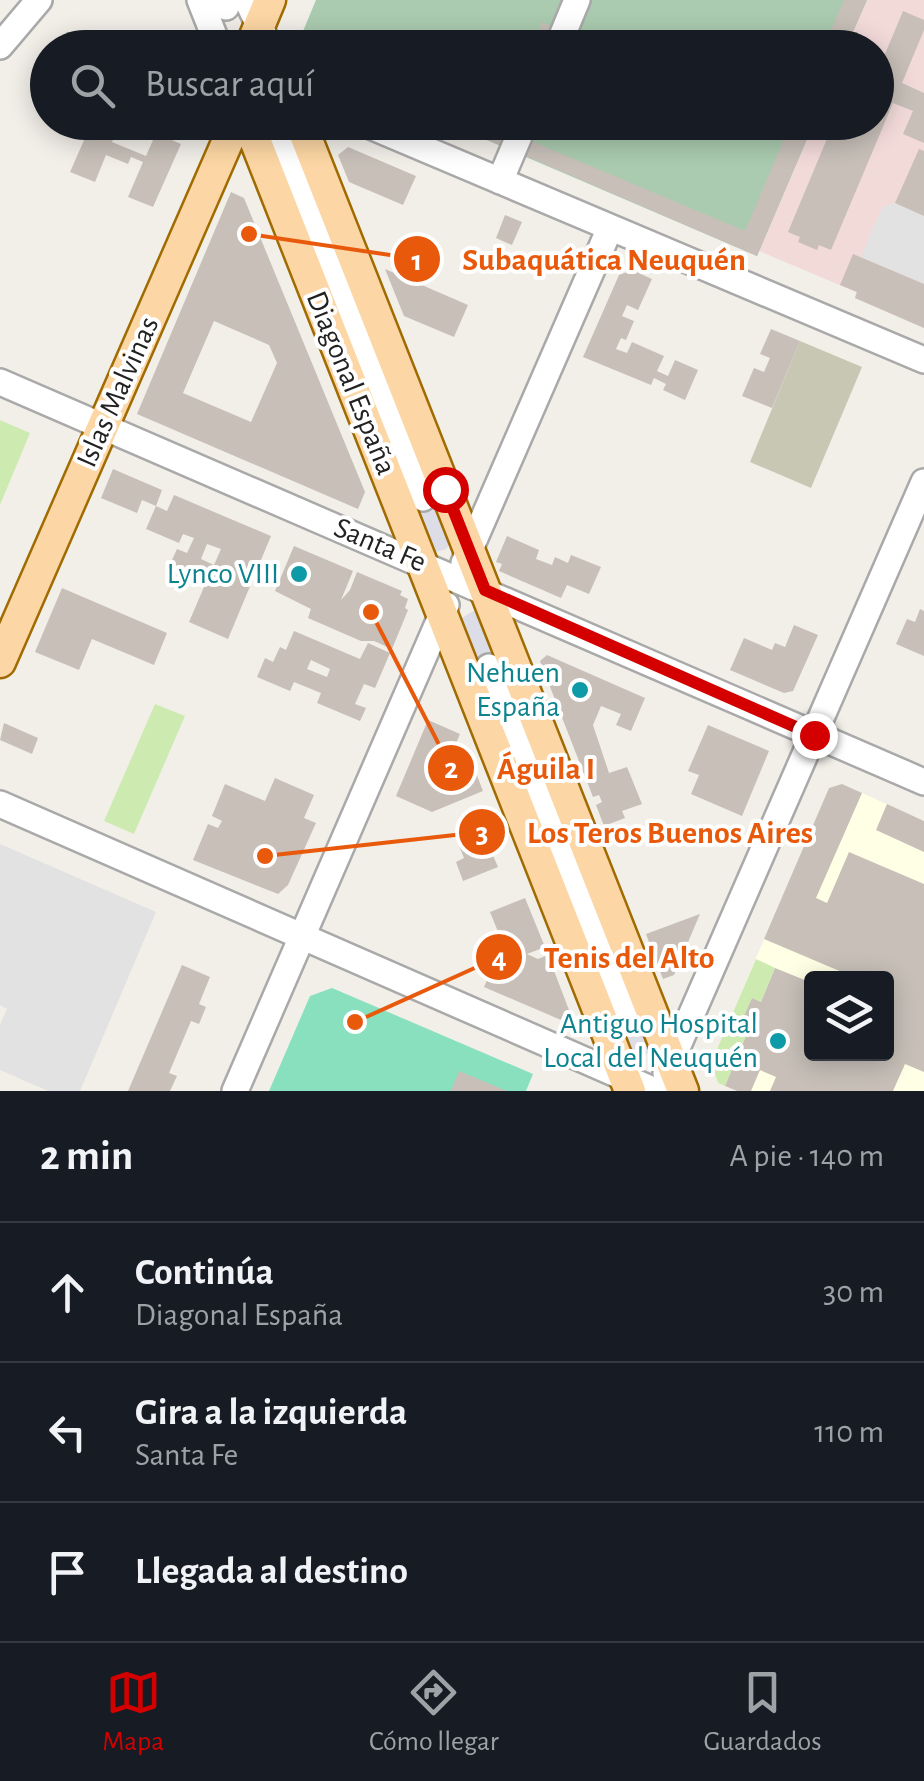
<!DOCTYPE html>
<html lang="es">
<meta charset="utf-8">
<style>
body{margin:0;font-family:"Alegreya Sans",sans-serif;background:#242831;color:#f1f3f6}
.controls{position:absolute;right:30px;bottom:30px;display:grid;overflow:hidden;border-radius:10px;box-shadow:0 5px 25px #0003}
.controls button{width:90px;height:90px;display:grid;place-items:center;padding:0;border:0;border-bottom:2px solid #363941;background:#171b24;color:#f1f3f6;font:50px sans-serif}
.stop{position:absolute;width:30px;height:30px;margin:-22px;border:8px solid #d40000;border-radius:50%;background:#fff}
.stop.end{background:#d40000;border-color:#fff;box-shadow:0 2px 10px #0008}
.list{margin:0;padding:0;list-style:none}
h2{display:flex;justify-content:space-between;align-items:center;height:130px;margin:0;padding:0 40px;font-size:42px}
h2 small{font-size:32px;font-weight:400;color:#9ea1a6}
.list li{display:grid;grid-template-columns:65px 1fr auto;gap:30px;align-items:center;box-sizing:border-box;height:140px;padding:0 40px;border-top:2px solid #363941}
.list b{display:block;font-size:38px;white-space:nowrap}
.list p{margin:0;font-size:32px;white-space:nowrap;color:#9ea1a6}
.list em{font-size:32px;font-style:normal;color:#9ea1a6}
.icon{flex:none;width:55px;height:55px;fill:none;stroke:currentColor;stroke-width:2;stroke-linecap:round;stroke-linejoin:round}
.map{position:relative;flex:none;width:924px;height:1091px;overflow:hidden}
.search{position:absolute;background:#171b24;box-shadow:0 5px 25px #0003;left:30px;right:30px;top:30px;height:110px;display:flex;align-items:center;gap:25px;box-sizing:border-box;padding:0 35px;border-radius:55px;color:#9ea1a6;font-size:38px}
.sheet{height:550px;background:#171b24}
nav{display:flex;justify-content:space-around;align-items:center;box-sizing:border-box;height:140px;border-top:2px solid #363941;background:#171b24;font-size:28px;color:#9ea1a6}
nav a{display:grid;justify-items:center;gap:5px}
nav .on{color:#d40000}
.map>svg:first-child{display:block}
.commercial{fill:#f2dad9}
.education{fill:#ffffe5;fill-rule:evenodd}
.construction{fill:#c7c7b4}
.grass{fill:#cdebb0}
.cemetery{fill:#aacbaf}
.pitch{fill:#88e0be}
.parking{fill:#e2e2e2}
.plaza{fill:#dddde8}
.building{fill:#c7bfb8;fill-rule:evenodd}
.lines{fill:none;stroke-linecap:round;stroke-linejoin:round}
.minor-casing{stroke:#a9a9a9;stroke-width:30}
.major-casing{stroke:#a06b00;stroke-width:35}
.minor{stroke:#fff;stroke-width:25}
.major{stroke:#fcd6a4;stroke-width:30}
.route{stroke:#d40000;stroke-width:12}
.culture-dot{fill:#0f9aa8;stroke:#fff;stroke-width:4}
.labels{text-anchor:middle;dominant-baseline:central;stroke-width:8;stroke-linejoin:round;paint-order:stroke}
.street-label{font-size:30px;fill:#222;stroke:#fff}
.culture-label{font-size:30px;fill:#0d838f;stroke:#fff;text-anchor:end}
.leader{fill:none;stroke:#e8590c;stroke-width:4}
.callout-dot{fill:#e8590c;stroke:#fff;stroke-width:4}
.mark-label{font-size:30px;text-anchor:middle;font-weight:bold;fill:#fff}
.callout-label{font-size:32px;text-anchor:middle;font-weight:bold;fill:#e8590c;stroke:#fff;stroke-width:8;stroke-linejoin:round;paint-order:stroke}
</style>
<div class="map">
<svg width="924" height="1091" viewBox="0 0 924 1091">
<rect width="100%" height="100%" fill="#f2efe9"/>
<path class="commercial" d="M867,0H924V328L855,298L856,292L759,251L814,123L876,122V48L846,47Z"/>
<path class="education" d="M842,784L924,821V1091H737L718,1083L711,1063L829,788ZM812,978H886V1054H812Z"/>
<path class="construction" d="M800,341L862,367L811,488L750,462Z"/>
<path class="grass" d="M0,420L30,433L0,505Z
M155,704L185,716L134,834L104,821Z
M756,959L775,968L761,1002L752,998L741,1024L749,1029L725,1086L718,1083L711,1063Z"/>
<path class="cemetery" d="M316,0H867L846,47L296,48Z
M447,123H814L757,256Z"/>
<path class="pitch" d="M332,988L533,1074L526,1091H269L310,996Z"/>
<path class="parking" d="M895,203L924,216V284L861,257L882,207Z
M0,844L156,912L80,1091H48L0,1070V1025L7,1009L0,1005Z"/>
<path class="plaza" d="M437,492L452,541L446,549L436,552L431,550L408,504Z
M473,611L478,612L504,661L475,674L460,619Z
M640,1005L652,1047L646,1055L636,1057L631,1056L611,1018Z"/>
<path class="building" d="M844,0H867L846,48H823Z
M903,11L924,20V30L902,83L924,93V143L903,134L913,111L893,103L831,250L819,245L817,250L798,242L800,237L788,232L834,122H876V51L885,54Z
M542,22L558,29L550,48H531Z
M92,122H120L112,142L146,156L156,133L181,144L153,207L128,197L143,162L131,157L128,164L106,155L95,182L70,172Z
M447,122H486L745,231L791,122H814L757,256Z
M348,147L416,176L403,205L349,182L338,155Z
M919,149L924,151V216L895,203Z
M231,192L244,198L365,492L358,509L137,414ZM214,321L269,345L277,363L251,422L183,393Z
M505,215L522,222L512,245L496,238Z
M853,254L924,284V328L855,298L857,292L840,285Z
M385,269L468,305L454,337L404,316Z
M632,270L652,279L638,310L627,305L622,316L634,321L626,340L621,338L616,349L627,353L632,342L664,356L657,371L668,376L675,360L698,370L685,400L663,390L666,384L654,378L651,385L583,357L619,275Z
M771,329L800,341L772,408L742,396L754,368L764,372L770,358L760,354Z
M113,469L162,490L156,506L167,511L174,495L271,536L228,639L189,622L204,587L167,571L177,549L187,553L194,538L183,534L179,543L146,529L156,506L142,500L137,513L101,498ZM207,544L221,549L214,565L201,559Z
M507,536L539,550L536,559L552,565L555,557L568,563L571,555L601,567L589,594L567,585L561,598L499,571L502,564L496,562Z
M294,546L353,571L341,600L350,590L357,572L402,591L400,595L408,599L405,608L408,610L392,649L374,641H361L308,618L311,609L275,591Z
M62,588L167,633L154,665L92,639L79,670L35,652Z
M920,609L924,611V656L896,644L907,619L915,622Z
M794,625L818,635L793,691L784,693L730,670L744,638L772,650L775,643L785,647Z
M294,631L360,659L368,643L390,653L375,688L364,684L355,704L366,708L360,721L317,703L321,693L294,682L290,691L257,677L265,658L273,662L280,647L286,650ZM311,660L330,669L327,677L307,669Z
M547,655L645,698L631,731L616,725L621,714L601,706L593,725L609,773L627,767L642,804L622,811L625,818L604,826L596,805L602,802L599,795L593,797L540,661Z
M428,720L460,734L455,746L467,750L483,791L432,812L396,796Z
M4,723L38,738L32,754L0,740Z
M708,725L769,751L742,816L691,794L699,775L688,771Z
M275,778L314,795L304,818L316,823L288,885L278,894L193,860L208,824L218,828L222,821L212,816L225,784L265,801Z
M842,784L862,793L816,898L827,903L849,852L924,884V1072L905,1064L893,1091H770L776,1077L760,1070L751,1091H737L725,1086L749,1029L740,1025L752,998L761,1002L775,968L812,983V1054H886V1003L891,993L886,991V978H856L764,939L829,788Z
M887,804L924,821V852L876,830Z
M495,822L500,833L492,836L497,848L491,851L498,867L463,881L456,862L464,858L456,838Z
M525,898L545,947L527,954L538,959L548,955L569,1010L561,1020L484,987L503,944L490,912Z
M700,914L674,975L663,979L646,934Z
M182,965L210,977L199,1004L206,1007L199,1024L191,1021L169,1073L177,1076L170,1091H128Z
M459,1071L507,1091H451Z"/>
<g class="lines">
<g class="minor-casing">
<path id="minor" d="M200,0L219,48
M223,0L226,7
M247,0L270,48
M0,46L39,0
M557,48L577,0
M274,122L423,498
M361,122L924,360
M500,181L525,122
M0,382L924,782
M464,563L610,228
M489,667L626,1012
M0,804L655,1091
M666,1073L924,482
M235,1091L446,605"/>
</g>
<g class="major-casing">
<path id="major" d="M250,48L270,0
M248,122L630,1091
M300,122L683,1091
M0,662L236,122"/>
</g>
<use href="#minor" class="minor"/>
<use href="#major" class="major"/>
</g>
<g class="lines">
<path class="route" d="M445,489L485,590L814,735"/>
</g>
<g class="culture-dot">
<circle cx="299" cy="574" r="10"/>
<circle cx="580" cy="690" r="10"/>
<circle cx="778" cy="1041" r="10"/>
</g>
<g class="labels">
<g class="street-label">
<text transform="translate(351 383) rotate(68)">Diagonal España</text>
<text transform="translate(118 392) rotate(-66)">Islas Malvinas</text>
<text transform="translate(380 545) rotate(23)">Santa Fe</text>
</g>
<g class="culture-label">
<text x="279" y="574">Lynco VIII</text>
<text x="560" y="673">Nehuen<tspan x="560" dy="34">España</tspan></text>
<text x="758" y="1024">Antiguo Hospital<tspan x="758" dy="34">Local del Neuquén</tspan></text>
</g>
</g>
<path class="leader" d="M249 234L417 259M371 612L451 768M265 856L482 832M355 1022L499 957"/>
<g class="callout-dot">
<circle cx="249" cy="234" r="10"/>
<circle cx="371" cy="612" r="10"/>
<circle cx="265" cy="856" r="10"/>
<circle cx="355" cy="1022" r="10"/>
<circle cx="417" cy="259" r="25"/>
<circle cx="451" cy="768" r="25"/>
<circle cx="482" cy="832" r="25"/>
<circle cx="499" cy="957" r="25"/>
</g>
<g class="mark-label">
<text x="417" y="270">1</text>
<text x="451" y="778">2</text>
<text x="482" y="842">3</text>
<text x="499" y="968">4</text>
</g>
<g class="callout-label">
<text x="604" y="270">Subaquática Neuquén</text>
<text x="546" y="779">Águila I</text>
<text x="670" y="843">Los Teros Buenos Aires</text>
<text x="629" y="968">Tenis del Alto</text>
</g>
</svg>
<div class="controls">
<button><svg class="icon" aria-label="layers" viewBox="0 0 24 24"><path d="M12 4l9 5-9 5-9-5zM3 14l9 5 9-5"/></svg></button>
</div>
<div class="stop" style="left:445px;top:489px"></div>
<div class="stop end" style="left:814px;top:735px"></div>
<div class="search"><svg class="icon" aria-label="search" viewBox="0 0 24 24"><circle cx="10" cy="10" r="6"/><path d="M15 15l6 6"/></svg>Buscar aquí</div>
</div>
<section class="sheet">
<h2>2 min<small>A pie · 140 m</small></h2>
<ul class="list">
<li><svg class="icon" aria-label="ahead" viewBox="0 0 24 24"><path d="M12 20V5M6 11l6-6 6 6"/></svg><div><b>Continúa</b><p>Diagonal España</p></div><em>30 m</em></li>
<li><svg class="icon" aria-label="left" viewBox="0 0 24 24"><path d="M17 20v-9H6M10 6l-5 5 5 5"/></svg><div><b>Gira a la izquierda</b><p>Santa Fe</p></div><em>110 m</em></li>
<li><svg class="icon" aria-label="arrive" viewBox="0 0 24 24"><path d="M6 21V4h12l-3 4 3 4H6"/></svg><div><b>Llegada al destino</b></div></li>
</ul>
</section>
<nav>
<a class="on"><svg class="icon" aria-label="map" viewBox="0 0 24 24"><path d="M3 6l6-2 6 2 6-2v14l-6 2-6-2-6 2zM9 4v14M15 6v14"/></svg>Mapa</a>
<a><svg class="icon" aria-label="directions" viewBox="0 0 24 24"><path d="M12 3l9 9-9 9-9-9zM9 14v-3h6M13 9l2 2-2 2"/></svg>Cómo llegar</a>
<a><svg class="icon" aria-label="saved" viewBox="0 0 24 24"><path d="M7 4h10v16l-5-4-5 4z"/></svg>Guardados</a>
</nav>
